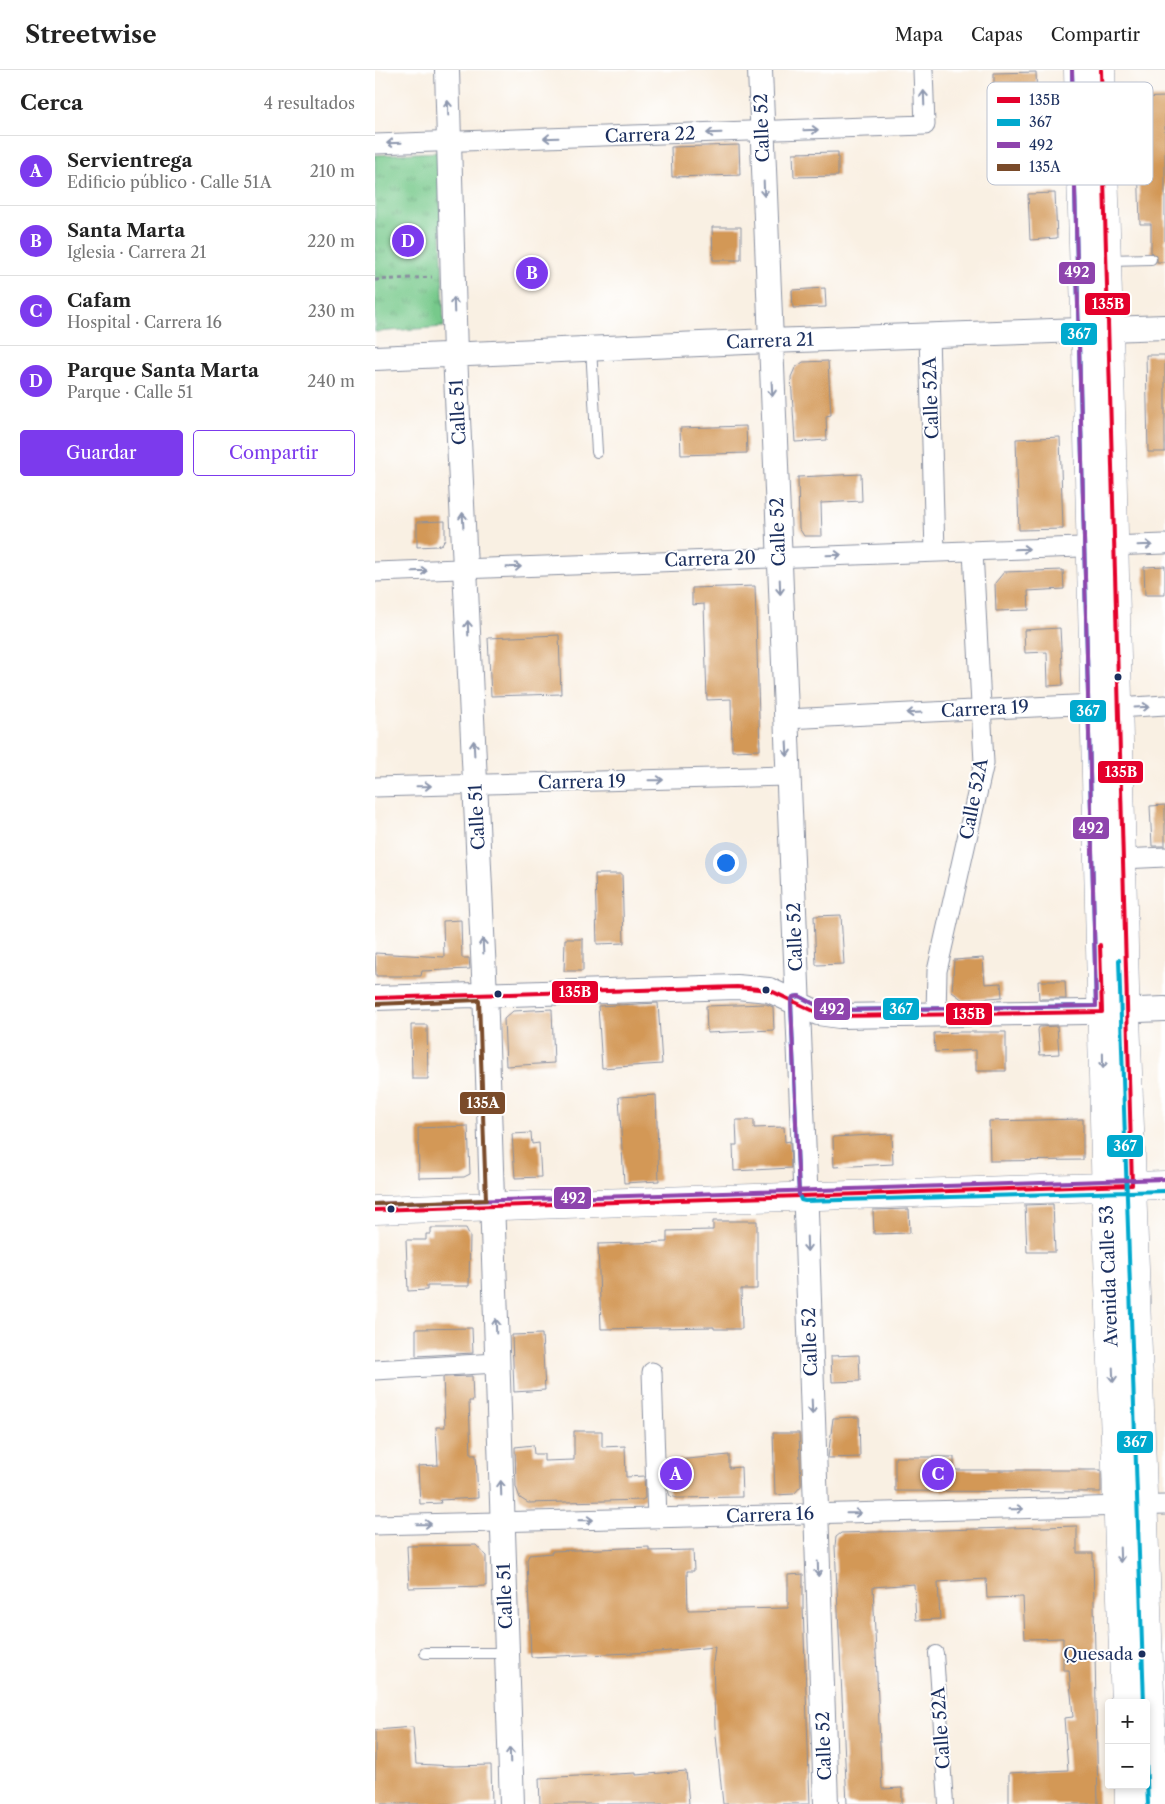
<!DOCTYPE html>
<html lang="es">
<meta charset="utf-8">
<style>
body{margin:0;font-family:"Libre Caslon Text",serif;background:#f6f6f6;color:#222}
.controls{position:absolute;right:15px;bottom:15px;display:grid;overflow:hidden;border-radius:5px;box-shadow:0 2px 8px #0003}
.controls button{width:45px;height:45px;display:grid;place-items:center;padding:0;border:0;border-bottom:1px solid #e0e0e0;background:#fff;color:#222;font:25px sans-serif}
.you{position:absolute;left:350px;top:792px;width:18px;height:18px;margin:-12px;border:4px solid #fff;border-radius:50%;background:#1a73e8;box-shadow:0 0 0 8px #1a73e833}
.badge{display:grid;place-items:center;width:32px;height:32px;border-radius:50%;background:#7c3aed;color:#fff;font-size:16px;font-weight:700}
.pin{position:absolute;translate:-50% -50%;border:2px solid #fff;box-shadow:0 1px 5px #0006}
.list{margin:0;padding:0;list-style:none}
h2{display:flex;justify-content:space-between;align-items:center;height:65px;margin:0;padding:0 20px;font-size:21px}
h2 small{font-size:16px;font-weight:400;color:#767676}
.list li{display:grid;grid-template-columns:32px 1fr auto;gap:15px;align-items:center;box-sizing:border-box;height:70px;padding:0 20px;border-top:1px solid #e0e0e0}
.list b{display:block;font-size:19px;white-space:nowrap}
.list p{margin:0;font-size:16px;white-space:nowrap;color:#767676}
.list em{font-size:16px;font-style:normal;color:#767676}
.actions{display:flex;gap:10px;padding:15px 20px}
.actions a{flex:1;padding:11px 0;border:1px solid #7c3aed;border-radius:5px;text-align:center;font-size:18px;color:#7c3aed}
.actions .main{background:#7c3aed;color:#fff}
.map{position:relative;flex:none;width:790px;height:1734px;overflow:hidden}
header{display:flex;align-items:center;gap:30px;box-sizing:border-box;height:70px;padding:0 25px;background:#fff;border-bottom:1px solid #e0e0e0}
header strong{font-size:24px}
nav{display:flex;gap:28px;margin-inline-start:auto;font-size:18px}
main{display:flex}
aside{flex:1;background:#fff}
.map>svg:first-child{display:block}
.park{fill:url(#park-tufts);stroke:#497c74}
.building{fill:#d39857}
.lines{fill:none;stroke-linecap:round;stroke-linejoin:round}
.service-casing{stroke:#8a90a0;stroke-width:12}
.pedestrian-casing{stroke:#8a90a0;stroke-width:16}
.minor-casing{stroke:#8a90a0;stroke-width:21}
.tertiary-casing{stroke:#8a90a0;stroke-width:26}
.secondary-casing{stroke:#8a90a0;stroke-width:29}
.path{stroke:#8a90a0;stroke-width:3;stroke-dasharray:4 4;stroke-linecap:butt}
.service{stroke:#fff;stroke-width:10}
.pedestrian{stroke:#fff;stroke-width:14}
.minor{stroke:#fff;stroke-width:19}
.tertiary{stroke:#fff;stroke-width:24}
.secondary{stroke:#fff;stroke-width:28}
.bus-1-casing{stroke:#fff;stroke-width:8}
.bus-2-casing{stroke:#fff;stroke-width:8}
.bus-3-casing{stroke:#fff;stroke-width:8}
.bus-4-casing{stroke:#fff;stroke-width:8}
.bus-1{stroke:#e4002b;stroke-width:4}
.bus-2{stroke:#00a9ce;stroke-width:4}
.bus-3{stroke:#8e44ad;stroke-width:4}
.bus-4{stroke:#7a4b2a;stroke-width:4}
.oneway{stroke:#8d97ae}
.bus-dot{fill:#1b2f5e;stroke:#fff;stroke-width:2}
.labels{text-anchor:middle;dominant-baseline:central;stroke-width:4;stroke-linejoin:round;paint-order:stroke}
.bus-label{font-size:17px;fill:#1b2f5e;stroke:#fff;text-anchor:end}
.street-label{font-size:18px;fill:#1b2f5e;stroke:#fff}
.key{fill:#fff;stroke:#bbc1cf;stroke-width:1}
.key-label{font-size:14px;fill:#1b2f5e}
.line-badge{stroke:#fff;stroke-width:2}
.badge-label{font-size:14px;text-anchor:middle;font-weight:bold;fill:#fff}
</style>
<header>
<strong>Streetwise</strong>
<nav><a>Mapa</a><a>Capas</a><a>Compartir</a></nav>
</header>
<main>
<aside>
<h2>Cerca<small>4 resultados</small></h2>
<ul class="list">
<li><span class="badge">A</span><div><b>Servientrega</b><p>Edificio público · Calle 51A</p></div><em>210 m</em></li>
<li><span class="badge">B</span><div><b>Santa Marta</b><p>Iglesia · Carrera 21</p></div><em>220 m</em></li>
<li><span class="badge">C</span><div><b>Cafam</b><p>Hospital · Carrera 16</p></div><em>230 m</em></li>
<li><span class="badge">D</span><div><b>Parque Santa Marta</b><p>Parque · Calle 51</p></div><em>240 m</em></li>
</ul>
<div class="actions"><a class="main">Guardar</a><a>Compartir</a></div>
</aside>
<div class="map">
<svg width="790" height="1734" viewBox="0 0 790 1734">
<defs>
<pattern id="park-tufts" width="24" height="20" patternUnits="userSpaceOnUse" patternTransform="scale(1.25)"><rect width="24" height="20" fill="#77c98b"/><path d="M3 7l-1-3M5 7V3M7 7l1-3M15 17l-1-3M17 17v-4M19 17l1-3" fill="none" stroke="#61a475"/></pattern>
</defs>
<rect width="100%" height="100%" fill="#fff"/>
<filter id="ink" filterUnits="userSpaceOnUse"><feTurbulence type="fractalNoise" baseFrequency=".02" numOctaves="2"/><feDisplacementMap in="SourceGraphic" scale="10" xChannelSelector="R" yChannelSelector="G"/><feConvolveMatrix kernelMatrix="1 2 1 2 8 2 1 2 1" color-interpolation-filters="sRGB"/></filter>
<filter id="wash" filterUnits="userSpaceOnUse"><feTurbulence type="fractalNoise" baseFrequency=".0096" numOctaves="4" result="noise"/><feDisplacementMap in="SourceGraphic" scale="20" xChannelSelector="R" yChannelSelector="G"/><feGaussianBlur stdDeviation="1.12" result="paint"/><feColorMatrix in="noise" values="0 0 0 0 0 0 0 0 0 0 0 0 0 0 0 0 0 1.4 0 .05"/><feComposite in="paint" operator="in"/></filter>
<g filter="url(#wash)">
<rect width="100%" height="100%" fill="#f9f0e3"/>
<path class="park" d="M64,82L69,257L0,262V85Z"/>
<g id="blocks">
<path class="building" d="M661,2L662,30L619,33V3Z
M790,27V192H782V186L776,182V154H765L761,28Z
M364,75L365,105L297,107L296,77Z
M463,82V106L419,107L418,83Z
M680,123L682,168L655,170L653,124Z
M337,157H366V190H338Z
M450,218L451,237L418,238L417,220Z
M771,285H790V382H773Z
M453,291L456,345L451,346L452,370L420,372L416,307L420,298L428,292Z
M371,356L372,383L306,385L305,358Z
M685,367L688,459L644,460L641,369Z
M486,404L487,431L446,433L447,466H429L424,458L423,407Z
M70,451V469L67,474L62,476L42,477V452Z
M790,496V525H770L769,497Z
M688,500L689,519L653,521L654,540L621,541L620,513L629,502Z
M380,516L385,680L357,681L356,629L332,630L329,534L317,535V518Z
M685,558L688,615L673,616L672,582L650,583L649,560Z
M184,565L186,624L116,626L113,568Z
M790,735V776H777L775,736Z
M220,804H247L249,873L222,874Z
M466,845L469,894L441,895L439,846Z
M86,850L87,888H94L95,899L47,901L46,906H1L0,883L69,887L68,851Z
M190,869H208V901H189Z
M608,888L610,914L626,913L627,927L588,930L577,922L579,890Z
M663,911H690L691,929H664Z
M283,933L287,994L227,998L223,936Z
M391,934L398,937L399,960L332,963L331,936Z
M177,939L179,993L131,996L129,949L138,941Z
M36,955H52L53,1009H37Z
M682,956L684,984L665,985L663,960L664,957Z
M585,962H631V1001H601V980L560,982L559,963Z
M281,1025L284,1111L249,1113L244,1027Z
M708,1049V1090L615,1091L614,1051Z
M361,1050H379V1058L409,1057L410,1072L415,1071L416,1098L359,1101L358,1075H362Z
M93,1056L95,1104L89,1107L44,1108L43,1058Z
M156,1063L157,1074L164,1073L166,1107L140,1108L137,1064Z
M517,1064L518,1094L459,1097L458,1067Z
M678,1134L680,1182H652L650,1135Z
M534,1139L535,1163L499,1164L498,1140Z
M338,1151H382V1219H366L367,1259H339V1257L226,1259L223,1174L292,1172V1161L338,1160Z
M56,1158H91L95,1166L94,1216H52V1220L33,1221L31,1170H51V1164H56Z
M97,1258L98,1283L41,1286V1259Z
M167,1264L170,1320L139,1322L137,1265Z
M484,1285L485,1311L457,1312L456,1286Z
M97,1306L98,1331H94L96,1385H101L103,1428L65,1430L66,1433L45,1434L43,1396L63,1395L61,1357H70L68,1307Z
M484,1347L485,1387L453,1388L458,1348Z
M199,1361H227V1377L250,1376L251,1407L269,1406L270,1428L267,1430L153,1433L145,1428L141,1417L140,1377L158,1375L159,1384H169V1391L199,1390Z
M398,1363H424L426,1416L419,1424L400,1425Z
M354,1385V1398L366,1397L367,1427L303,1428L295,1426L292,1418V1391Z
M520,1387H579V1400H726V1422L520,1421Z
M702,1456V1483H718L723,1734H634V1703L693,1700L689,1648L698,1647L694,1600H688V1568L650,1569L648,1527L612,1528L611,1509L563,1512L565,1549L541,1550L539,1514L498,1517L507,1719L527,1718V1734H472L460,1476L461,1467L466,1463Z
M101,1475L111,1486V1516L34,1518L32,1476Z
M274,1477V1481L318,1480L319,1501H312L313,1540L413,1538V1505L428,1504V1537L435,1734H348L340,1656L338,1593L340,1577L284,1582L156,1587L152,1490L154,1485L177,1483V1481Z
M38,1657L41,1694L78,1696L116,1695L117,1734H0V1660Z
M311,1701L314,1734H165L164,1708L261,1703V1705Z"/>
</g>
</g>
<g filter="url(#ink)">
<use href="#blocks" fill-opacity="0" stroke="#8a90a0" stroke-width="1"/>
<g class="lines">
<g class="service-casing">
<path id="service" d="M733,190L776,189
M216,278L222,382
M50,1583H132"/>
</g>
<g class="pedestrian-casing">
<path id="pedestrian" d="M561,1583L571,1734"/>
</g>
<g class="minor-casing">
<path id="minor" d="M0,74L550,55L548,0
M554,265L560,482
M0,502L790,474
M743,638L790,635
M411,649L720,634
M0,717L413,706
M747,789L790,787
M561,944L562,901L609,693L598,481
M0,1300L122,1293
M277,1302L282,1449
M0,1455L790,1435"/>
</g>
<g class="tertiary-casing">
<path id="tertiary" d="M72,0L80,284L111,947L137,1734
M385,0L430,1112L451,1734
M0,288L395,271L790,257
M0,928L362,917L394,920L443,943L464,946L711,942L790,939"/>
</g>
<g class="secondary-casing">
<path id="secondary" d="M703,0L711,278L731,1133L750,1633
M726,0L734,259L750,918L779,1734
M0,1140L790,1115
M754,1715V1734"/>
</g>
<path class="path" d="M0,210L57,207"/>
<use href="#service" class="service"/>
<use href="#pedestrian" class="pedestrian"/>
<use href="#minor" class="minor"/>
<use href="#tertiary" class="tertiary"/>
<use href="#secondary" class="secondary"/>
<g class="bus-1-casing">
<path id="bus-1" d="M0,928L362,917L394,920L443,943L464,946L727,942L725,875
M0,1140L757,1115L726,0"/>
</g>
<g class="bus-2-casing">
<path id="bus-2" d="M697,0L721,936L464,940L445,937L424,926L418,927L416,932L424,1125L426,1130L430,1131L790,1121
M744,890L769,1633
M771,1690L773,1734"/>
</g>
<g class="bus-3-casing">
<path id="bus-3" d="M424,1125L416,932L418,927L424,926L445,937L464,940L721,936L697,0
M0,1134L790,1109"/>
</g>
<g class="bus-4-casing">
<path id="bus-4" d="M0,1134L111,1130L104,930L0,934"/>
</g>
<use href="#bus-1" class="bus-1"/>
<use href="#bus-2" class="bus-2"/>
<use href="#bus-3" class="bus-3"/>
<use href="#bus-4" class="bus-4"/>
</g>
<defs><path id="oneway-shaft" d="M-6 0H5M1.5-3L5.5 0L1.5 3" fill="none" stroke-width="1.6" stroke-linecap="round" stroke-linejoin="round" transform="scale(1.25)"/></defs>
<g class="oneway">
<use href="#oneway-shaft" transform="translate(549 28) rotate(-92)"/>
<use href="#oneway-shaft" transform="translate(73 38) rotate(-92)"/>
<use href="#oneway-shaft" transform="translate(436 60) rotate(-2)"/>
<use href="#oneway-shaft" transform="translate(339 63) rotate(178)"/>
<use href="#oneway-shaft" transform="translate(176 68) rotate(178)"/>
<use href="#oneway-shaft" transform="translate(19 73) rotate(178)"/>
<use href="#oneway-shaft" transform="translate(389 119) rotate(88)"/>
<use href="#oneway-shaft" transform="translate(79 235) rotate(-92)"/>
<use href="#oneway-shaft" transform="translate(397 319) rotate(87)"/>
<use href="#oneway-shaft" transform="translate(88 450) rotate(-93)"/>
<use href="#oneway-shaft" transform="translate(770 475) rotate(-2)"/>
<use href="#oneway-shaft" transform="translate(647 479) rotate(-2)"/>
<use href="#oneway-shaft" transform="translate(459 485) rotate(-2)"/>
<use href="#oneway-shaft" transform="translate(139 497) rotate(-2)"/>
<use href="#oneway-shaft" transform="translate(45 501) rotate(-2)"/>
<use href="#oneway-shaft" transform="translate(405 517) rotate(88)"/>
<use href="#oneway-shaft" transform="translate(93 558) rotate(-92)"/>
<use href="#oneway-shaft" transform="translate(767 637) rotate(-3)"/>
<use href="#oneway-shaft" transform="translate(539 643) rotate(177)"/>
<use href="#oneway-shaft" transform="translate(99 678) rotate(-93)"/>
<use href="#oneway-shaft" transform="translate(412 679) rotate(87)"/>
<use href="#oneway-shaft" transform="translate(281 710) rotate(-1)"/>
<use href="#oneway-shaft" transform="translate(49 716) rotate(-1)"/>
<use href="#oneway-shaft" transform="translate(108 876) rotate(-93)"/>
<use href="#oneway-shaft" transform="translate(728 991) rotate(89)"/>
<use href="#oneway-shaft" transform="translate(432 1174) rotate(88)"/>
<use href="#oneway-shaft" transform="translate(121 1256) rotate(-92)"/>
<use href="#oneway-shaft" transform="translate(738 1305) rotate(88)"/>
<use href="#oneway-shaft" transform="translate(437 1337) rotate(88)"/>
<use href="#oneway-shaft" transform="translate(126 1418) rotate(-92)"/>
<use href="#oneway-shaft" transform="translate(641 1439) rotate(-1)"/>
<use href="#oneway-shaft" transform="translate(479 1443) rotate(-1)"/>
<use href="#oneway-shaft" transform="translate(211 1450) rotate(-1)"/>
<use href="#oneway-shaft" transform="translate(49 1454) rotate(-1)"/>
<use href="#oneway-shaft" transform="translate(745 1485) rotate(88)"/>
<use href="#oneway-shaft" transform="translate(443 1499) rotate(88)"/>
<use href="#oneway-shaft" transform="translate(135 1685) rotate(-92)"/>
</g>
</g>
<g class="bus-dot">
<circle cx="743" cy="607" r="4.5"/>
<circle cx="391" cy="920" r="4.5"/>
<circle cx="123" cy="924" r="4.5"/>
<circle cx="16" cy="1139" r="4.5"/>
<circle cx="767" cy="1584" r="4.5"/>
</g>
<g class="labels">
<g class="bus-label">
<text x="758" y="1584">Quesada</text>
</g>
<g class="street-label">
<text transform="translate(387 58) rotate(-92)">Calle 52</text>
<text transform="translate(275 65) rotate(-2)">Carrera 22</text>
<text transform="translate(395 271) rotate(-2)">Carrera 21</text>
<text transform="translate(556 328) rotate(-92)">Calle 52A</text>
<text transform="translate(83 342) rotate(-93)">Calle 51</text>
<text transform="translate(403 462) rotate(-92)">Calle 52</text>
<text transform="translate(335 489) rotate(-2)">Carrera 20</text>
<text transform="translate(610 639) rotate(-3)">Carrera 19</text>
<text transform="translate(207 712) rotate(-1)">Carrera 19</text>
<text transform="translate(599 729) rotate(-79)">Calle 52A</text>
<text transform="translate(102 747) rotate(-93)">Calle 51</text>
<text transform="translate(420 867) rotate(-92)">Calle 52</text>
<text transform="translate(734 1206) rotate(-92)">Avenida Calle 53</text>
<text transform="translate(435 1272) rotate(-92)">Calle 52</text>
<text transform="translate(395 1445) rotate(-2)">Carrera 16</text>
<text transform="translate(130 1526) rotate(-92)">Calle 51</text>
<text transform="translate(566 1658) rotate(-94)">Calle 52A</text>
<text transform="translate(449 1676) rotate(-92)">Calle 52</text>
</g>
</g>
<rect x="612" y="12" width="166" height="103" rx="8" class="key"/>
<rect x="622" y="27" width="23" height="6" fill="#e4002b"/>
<rect x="622" y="49" width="23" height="7" fill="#00a9ce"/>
<rect x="622" y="72" width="23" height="6" fill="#8e44ad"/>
<rect x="622" y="94" width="23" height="7" fill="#7a4b2a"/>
<g class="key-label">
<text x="654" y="35">135B</text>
<text x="654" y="57">367</text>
<text x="654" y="80">492</text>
<text x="654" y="102">135A</text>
</g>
<g class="line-badge">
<rect x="683" y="191" width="38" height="24" rx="5" fill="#8e44ad"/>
<rect x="709" y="222" width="47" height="24" rx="5" fill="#e4002b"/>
<rect x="685" y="252" width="38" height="24" rx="5" fill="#00a9ce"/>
<rect x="694" y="629" width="38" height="24" rx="5" fill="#00a9ce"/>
<rect x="722" y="690" width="47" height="24" rx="5" fill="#e4002b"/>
<rect x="697" y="746" width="38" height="24" rx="5" fill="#8e44ad"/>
<rect x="176" y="910" width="48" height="24" rx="5" fill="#e4002b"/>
<rect x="438" y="927" width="38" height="24" rx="5" fill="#8e44ad"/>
<rect x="507" y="927" width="38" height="24" rx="5" fill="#00a9ce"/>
<rect x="570" y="932" width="48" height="24" rx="5" fill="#e4002b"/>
<rect x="84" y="1021" width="47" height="24" rx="5" fill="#7a4b2a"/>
<rect x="731" y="1064" width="38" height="24" rx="5" fill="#00a9ce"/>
<rect x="178" y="1116" width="39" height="24" rx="5" fill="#8e44ad"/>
<rect x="741" y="1360" width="38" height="24" rx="5" fill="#00a9ce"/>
</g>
<g class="badge-label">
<text x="702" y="207">492</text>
<text x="733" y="239">135B</text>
<text x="704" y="269">367</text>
<text x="713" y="646">367</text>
<text x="746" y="707">135B</text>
<text x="716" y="763">492</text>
<text x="200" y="927">135B</text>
<text x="457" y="944">492</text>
<text x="526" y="944">367</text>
<text x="594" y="949">135B</text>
<text x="108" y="1038">135A</text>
<text x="750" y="1081">367</text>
<text x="198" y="1133">492</text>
<text x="760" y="1377">367</text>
</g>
</svg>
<div class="controls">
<button>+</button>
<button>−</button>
</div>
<div class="you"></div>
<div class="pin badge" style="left:301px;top:1404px">A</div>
<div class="pin badge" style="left:157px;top:203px">B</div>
<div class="pin badge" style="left:563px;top:1404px">C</div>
<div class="pin badge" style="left:33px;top:171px">D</div>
</div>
</main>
